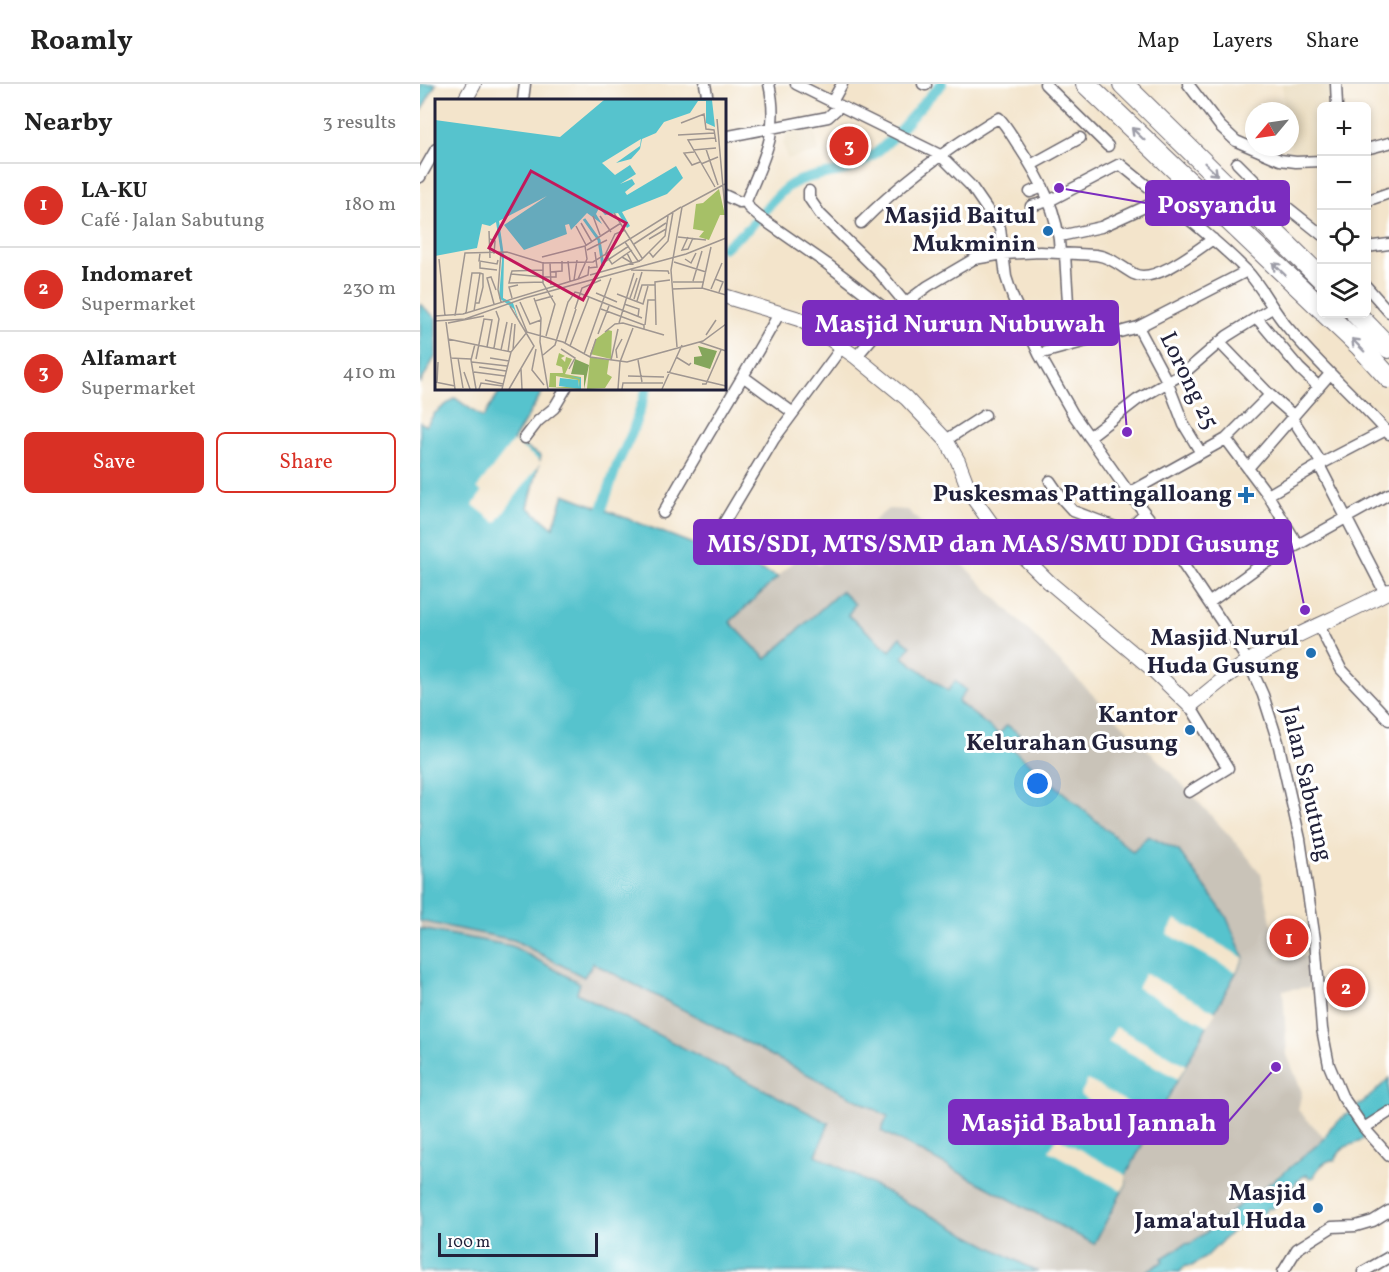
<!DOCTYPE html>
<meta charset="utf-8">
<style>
body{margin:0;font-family:Vollkorn,serif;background:#f6f6f6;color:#222}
.controls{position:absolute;right:18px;top:18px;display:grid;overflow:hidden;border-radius:9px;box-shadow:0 3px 9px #0003}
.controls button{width:54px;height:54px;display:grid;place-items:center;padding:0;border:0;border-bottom:2px solid #e0e0e0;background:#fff;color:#222;font:30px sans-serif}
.compass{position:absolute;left:825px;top:18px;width:54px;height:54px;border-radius:50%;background:#fff;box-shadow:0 3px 9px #0003;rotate:241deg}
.scale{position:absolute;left:18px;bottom:15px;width:160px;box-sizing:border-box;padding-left:6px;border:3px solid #22223b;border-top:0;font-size:16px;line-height:21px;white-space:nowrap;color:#22223b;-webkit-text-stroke:4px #fff;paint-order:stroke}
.you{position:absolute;left:618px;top:700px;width:21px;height:21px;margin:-15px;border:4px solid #fff;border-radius:50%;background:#1a73e8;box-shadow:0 0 0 9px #1a73e833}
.badge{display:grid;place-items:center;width:39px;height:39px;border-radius:50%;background:#d93025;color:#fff;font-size:20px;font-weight:700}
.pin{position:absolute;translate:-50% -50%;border:3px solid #fff;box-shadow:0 2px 6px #0006}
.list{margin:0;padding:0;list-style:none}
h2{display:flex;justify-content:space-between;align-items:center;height:78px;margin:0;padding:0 24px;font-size:26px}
h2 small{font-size:20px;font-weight:400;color:#767676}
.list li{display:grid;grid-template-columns:39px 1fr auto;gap:18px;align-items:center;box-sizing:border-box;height:84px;padding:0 24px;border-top:2px solid #e0e0e0}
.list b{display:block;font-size:22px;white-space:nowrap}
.list p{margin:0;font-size:20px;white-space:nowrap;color:#767676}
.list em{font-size:20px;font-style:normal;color:#767676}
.actions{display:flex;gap:12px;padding:18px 24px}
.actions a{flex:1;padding:14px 0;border:2px solid #d93025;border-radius:9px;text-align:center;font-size:21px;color:#d93025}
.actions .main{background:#d93025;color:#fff}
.icon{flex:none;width:33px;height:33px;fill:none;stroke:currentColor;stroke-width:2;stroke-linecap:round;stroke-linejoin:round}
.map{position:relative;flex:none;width:969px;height:1188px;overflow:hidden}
header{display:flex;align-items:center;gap:36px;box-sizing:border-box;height:84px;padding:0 30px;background:#fff;border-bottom:2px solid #e0e0e0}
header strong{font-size:28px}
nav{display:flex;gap:33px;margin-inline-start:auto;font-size:21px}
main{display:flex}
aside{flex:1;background:#fff}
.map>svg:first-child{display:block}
.built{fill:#e8d9ba}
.industrial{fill:#c9c3b8}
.water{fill:#56c3cd;stroke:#3c7284;stroke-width:1.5}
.pier{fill:#f3e4cb}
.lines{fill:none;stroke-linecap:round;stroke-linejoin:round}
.canal{stroke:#56c3cd;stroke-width:10}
.minor-casing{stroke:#6b666d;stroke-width:13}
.tertiary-casing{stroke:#6b666d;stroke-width:16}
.motorway-casing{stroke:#6b666d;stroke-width:22}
.minor{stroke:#fff;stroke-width:10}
.tertiary{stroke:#fff;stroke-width:14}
.motorway{stroke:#fff;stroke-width:20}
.oneway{stroke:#9c9ca7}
.poi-dot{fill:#1f6fb2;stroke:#fff;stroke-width:2}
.labels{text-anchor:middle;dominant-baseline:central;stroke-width:6;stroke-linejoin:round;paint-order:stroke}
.poi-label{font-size:24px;font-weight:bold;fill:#22223b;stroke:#fff;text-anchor:end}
.street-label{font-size:24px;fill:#22223b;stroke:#fff}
.inset-river{fill:none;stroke:#56c3cd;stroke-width:3}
.inset-road{fill:none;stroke:#9f9691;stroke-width:1.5}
.view{fill:#c2185b;fill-opacity:0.15;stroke:#c2185b;stroke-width:3}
.inset-edge{fill:none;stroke:#22223b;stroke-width:3}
.leader{fill:none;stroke:#7b2cbf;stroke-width:2}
.callout-dot{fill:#7b2cbf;stroke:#fff;stroke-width:2}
.callout{fill:#7b2cbf;stroke:#7b2cbf;stroke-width:2}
.callout-label{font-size:26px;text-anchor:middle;font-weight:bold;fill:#fff}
</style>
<header>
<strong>Roamly</strong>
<nav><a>Map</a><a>Layers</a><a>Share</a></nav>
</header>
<main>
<aside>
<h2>Nearby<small>3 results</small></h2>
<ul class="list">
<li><span class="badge">1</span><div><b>LA-KU</b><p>Café · Jalan Sabutung</p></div><em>180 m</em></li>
<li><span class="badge">2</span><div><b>Indomaret</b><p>Supermarket</p></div><em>230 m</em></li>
<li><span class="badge">3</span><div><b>Alfamart</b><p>Supermarket</p></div><em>410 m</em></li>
</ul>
<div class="actions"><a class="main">Save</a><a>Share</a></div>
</aside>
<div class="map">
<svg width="969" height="1188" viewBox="0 0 969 1188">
<rect width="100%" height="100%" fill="#fff"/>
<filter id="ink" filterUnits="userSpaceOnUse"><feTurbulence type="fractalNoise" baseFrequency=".0167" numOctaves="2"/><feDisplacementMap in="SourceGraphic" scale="12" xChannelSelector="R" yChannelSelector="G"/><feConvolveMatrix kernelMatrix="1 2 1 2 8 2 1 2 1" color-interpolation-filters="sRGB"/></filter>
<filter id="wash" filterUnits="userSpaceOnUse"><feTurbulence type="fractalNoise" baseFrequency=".008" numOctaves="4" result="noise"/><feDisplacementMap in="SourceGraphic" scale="24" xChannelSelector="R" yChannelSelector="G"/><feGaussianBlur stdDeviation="1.35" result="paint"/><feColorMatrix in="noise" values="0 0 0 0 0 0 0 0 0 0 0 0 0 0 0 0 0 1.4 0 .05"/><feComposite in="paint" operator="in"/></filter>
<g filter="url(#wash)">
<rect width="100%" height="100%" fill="#f3e4cb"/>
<path class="built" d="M862,0H913V22H902L901,70L869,67L870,27H865Z
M393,36L399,68L367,75L363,60L369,43Z"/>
<path class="industrial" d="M468,425L488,426L759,697L819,762L841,790L859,875L888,872L890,903L863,906L867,971L882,1008L878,1026L905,1054L856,1092L847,1102L819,1121L803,1137L770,1159L765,1160L742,1173L744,1177L725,1188H618L396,1070L409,1038L156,909L160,898L92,862L0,845V837L94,856L164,893L173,879L469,1032L462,1047L674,1160L706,1100V1091L824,873L713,768L589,661L599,649L580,650L538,618L546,606L535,598L528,607L482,573L491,562L480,554L470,567L427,531L435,520L422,507L346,575L310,538L382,470L399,481Z"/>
<path class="water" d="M0,0H16L0,29Z
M0,220L16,234V271L0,300Z
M81,305H124L93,357L121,372L108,423L133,444L144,410L358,493L310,538L346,575L421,507L435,520L428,531L470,567L480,553L491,562L483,573L528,607L535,597L546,606L538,618L579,650L587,641L599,650L589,662L713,768L728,752L759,767L806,832L824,874L706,1091V1100L674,1160L461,1047L468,1032L173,879L164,893L94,856L0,837V338L6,342L15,329L35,314L63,334Z
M0,845L92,862L160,899L157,909L409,1039L396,1071L618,1188H0Z
M969,994V1024L943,1048V1055C931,1065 925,1056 915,1076C906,1075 896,1085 894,1093L890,1094L887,1091L882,1093L871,1104C863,1105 856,1107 852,1115L856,1120L852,1125L848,1124L840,1133L811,1148L786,1173L772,1182H765L760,1188H725L744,1177L742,1174L765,1160L771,1159L802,1137L819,1121L830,1115L885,1071L905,1054L911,1043L954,1009Z"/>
<path class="pier" d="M93,357L121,378L76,439L53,421L62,408L57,404Z
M755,835L824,874L816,888L747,850Z
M725,889L796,928L788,942L717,904Z
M696,943L766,981L758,995L688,957Z
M668,996L737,1035L729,1049L660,1011Z
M637,1053L706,1091V1100L702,1107L629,1067Z"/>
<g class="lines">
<path class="canal" d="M304,164C312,156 321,151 329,144C342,131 358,107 374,99C395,88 421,91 440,80C473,61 495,25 522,0
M182,425L197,381L212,349L227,304"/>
</g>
</g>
<g filter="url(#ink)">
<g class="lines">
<g class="minor-casing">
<path id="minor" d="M285,0L288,16
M376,0L520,71L551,102L580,144L586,193L593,214L619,270L653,330L709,409L748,458L828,577L843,611L858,658L880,755L895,856L902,945L909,981L922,1012L944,1044L969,1072
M503,0L506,1
M625,0L688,62
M768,0L800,42L816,57L860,76L876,78L902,77
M916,0L917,22
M103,16L105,0
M412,18L422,0
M304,53L408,33L420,22
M946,65L969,59
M817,79L837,99L902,151
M611,81L660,54
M0,93L16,65
M389,107V114L400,130L460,189L485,219L521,242
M610,108L623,103
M304,111L319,118L326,117
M326,117L329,124L338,132L407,180L472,230
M326,117C344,74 360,48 349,0
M946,117L969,109
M611,122L629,117L700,80C742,115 787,147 826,186C843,204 852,226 869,245C900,282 937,314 969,350
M441,139C478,101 526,66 571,38L579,34C586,41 592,52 598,61C620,94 639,129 640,169
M640,152L681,143L742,115
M946,163L969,160
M645,170L648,219
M946,202L969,228
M837,234L879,284L899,303
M718,243L747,297L764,341L781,369
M799,258L850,311L874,332
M619,270L718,243L827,187
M436,273L477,225L508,202L554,175L584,170L620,168L676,171C691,173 701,183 714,190C734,200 776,167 793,155
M324,293L372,328
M872,334L902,380
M669,353L717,316L764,289L807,252L852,224
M105,354L118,337L134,324L146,304
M806,355L850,311
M526,356L565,331
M899,381L966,346
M828,384L910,290
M630,397L643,416L653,427L706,447L725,429
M709,409L806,355L848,411L878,461
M848,411L899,381L965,509
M243,429C281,361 322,296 360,228
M293,457L354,355L422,263
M728,462L743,452
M790,518L838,483L969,410
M898,540L921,585L969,636
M769,708L808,684L770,622
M944,1044L969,1028
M863,1188L877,1165L912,1143L936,1142L953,1137L969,1127
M943,1188L969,1173"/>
</g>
<g class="tertiary-casing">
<path id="tertiary" d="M45,16L54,0
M304,212L379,235L396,245L436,273L486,314L526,356L538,377L551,411L576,446L629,498L732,585L770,622C789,607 808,590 829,577C874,550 923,532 969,507"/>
</g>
<g class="motorway-casing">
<path id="motorway" d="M666,0L902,225
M703,0L902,195
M906,230L940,262L969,294
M936,230L969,264"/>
</g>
<use href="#minor" class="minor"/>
<use href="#tertiary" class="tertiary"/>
<use href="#motorway" class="motorway"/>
</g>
<defs><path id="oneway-shaft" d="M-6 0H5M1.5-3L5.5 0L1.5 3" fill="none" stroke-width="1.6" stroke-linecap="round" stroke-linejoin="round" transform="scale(1.5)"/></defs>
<g class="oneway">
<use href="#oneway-shaft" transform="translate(718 50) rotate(-136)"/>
<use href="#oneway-shaft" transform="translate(791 85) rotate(44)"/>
<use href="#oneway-shaft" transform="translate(859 185) rotate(-136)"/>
<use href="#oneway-shaft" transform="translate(938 261) rotate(-134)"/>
</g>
</g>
<g class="poi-dot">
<circle cx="628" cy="147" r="6"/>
<path d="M823 402h6v6h6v6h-6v6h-6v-6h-6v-6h6z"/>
<circle cx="891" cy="569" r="6"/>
<circle cx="770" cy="646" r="6"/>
<circle cx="898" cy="1124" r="6"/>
</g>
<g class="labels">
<g class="poi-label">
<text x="616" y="133">Masjid Baitul<tspan x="616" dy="28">Mukminin</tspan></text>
<text x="812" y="411">Puskesmas Pattingalloang</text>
<text x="879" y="555">Masjid Nurul<tspan x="879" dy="28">Huda Gusung</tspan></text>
<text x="758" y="632">Kantor<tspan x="758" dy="28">Kelurahan Gusung</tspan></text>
<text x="886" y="1110">Masjid<tspan x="886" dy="28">Jama'atul Huda</tspan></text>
</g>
<g class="street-label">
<text transform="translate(768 297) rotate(64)">Lorong 25</text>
<text transform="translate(886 700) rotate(77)">Jalan Sabutung</text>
</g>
</g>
<g transform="translate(15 15)">
<rect width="291" height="291" fill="#f3e4cb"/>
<path d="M284,90L290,116H285L274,141L264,138L269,132L258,130L261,105L268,104ZM173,231L177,232L176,260L155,255L161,240ZM124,254L130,257L126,259L130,263L131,258L137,260L130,275L146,278V290L114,288L115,274H128L127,268L121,266ZM121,277L143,281L144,288H121ZM155,258L174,261L172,275L177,278L170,289L152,290Z" fill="#a6c067" fill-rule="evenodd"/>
<path d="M263,247L282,252L275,270L259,265V258L267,257ZM140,260L154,266L149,290V276L136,275Z" fill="#84a65c"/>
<path d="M169,1H277L280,28L271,24V2H263L255,14L229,23L221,34L207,40L205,50L196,60L181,64L205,47L206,40L167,64L180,76L195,66L201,75L185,85L197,80L200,85L190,93L192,96L241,67L248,79L232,95L187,113L195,127L192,129L183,114L170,116L164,109L161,115L167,125L152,114L136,131L134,125L130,126L132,135L89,151L69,126L112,97L64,122L69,157L68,199L78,204L86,228L79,210L64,199L67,161L61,123L55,127L47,125L42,149L0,157V21L125,38ZM134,277L146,279V290L124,287L125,279L143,281L144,288L145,280Z" fill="#56c3cd"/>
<path class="inset-river" d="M149,120L164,141L168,167"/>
<path class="inset-road" d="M282,20L291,122M246,24L269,15L271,30L279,31L281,43M243,36L279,34M271,50L283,86M258,51L281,49M259,53L249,54L257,66L265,63M266,65L283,58M280,88L253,41L280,39M179,114L207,159M158,117L165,136M165,117L176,133M146,124L157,143M141,127L151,146M54,132L55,159M243,138L271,141M253,138L247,151L253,150L258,139M55,140L60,142L59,155M214,140L231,130M190,143L203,162L206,161L230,137L233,117M199,145L231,124M152,151L172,141M214,153L218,158L233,142L238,113M45,154L44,162L62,165L63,161M170,156L180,135L190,131M171,156L177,165L197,151M107,158L150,147L186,124M187,158L197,164L192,154M4,160L10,217M250,160L256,164L261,154M133,162L135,182M45,163V169L62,171M108,163V184L120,205L111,237M239,163L271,173M115,164L116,186M168,164L194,147M153,169L162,168L160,153M196,171L233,172L234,175M115,173L127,172V162M76,175L74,184L108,183M76,175L77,172L108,171M76,175L108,178M155,176L205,162M108,178H121V173M143,180L152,160L150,147M280,180L288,183L284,193M139,181L142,161M258,182L267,152M238,183H269M267,189L276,148M237,190L267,189L291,196M276,190L287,164M144,194L207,219M161,194L182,203M182,195L208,205L213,187M77,199L74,188L83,186M99,199L106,219L105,243L113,290M195,199L202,179M199,200L207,173M100,202L118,197M202,202L207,186H220M66,203L63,191L66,153M85,203L95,225L106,221M40,204H44L48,188V175L45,174M59,205L52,179L56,178L61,191M189,205L204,210L203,218M81,206L92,233M140,210L147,189L166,181M166,210L209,226V231M39,212L45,174M31,214L37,174H45M0,217L28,215L143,180L153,176L154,167M20,217L30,154L72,153L108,164L158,163L246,108M0,222L30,220L90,199L251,155L291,139M11,223L20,290M13,224L49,217M184,224L199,174M210,226L213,201H220M221,226L220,183L235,181M170,233L180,225L188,224L229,236M163,235L174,207M271,236L281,221M13,240L76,253M264,243L291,252M130,244L141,210M40,245L36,261L41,290M135,247L154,198M242,248L236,171L247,108L290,85M59,249L64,220L61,212M101,250L97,271L109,286M126,250L140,259L134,270M66,251L72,223M78,251L80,225M73,253L77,224M149,255L176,179M108,256L120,246L133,203L140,193L144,194M155,258L161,240M241,258L254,266L256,264M15,259L36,260M23,259L28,289M55,259L74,262M182,259L181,251L187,240M41,260L49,220L57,221L52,248M176,261L183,230M203,261L207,283M37,263L72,267M44,268L71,272M86,270L87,290M29,273L35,290M39,273L70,277M232,273L291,287M193,277L229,278M50,281L68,285M0,283L20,287M2,284L3,263M267,285H271L286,251M44,290L46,284L68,287M67,290L76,253L92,233L128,243L155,258L192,263L268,242L291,225M74,290L99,247L75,207M183,290L185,263L198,229M187,290L188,284H228M227,290L247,246"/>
<path class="view" d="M96,72L191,124L148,201L54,149Z"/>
<rect width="291" height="291" class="inset-edge"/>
</g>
<path class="leader" d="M639 104L726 119M707 348L698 239M885 526L871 458M856 983L808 1038"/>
<g class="callout-dot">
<circle cx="639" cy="104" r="6"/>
<circle cx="707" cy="348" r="6"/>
<circle cx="885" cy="526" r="6"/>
<circle cx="856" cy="983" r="6"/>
</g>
<g class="callout">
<rect x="726" y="97" width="143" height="44" rx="6"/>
<rect x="383" y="217" width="315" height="44" rx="6"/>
<rect x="274" y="436" width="597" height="44" rx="6"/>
<rect x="529" y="1016" width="279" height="44" rx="6"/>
</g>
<g class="callout-label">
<text x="797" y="129">Posyandu</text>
<text x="540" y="248">Masjid Nurun Nubuwah</text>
<text x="573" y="468">MIS/SDI, MTS/SMP dan MAS/SMU DDI Gusung</text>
<text x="669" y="1047">Masjid Babul Jannah</text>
</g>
</svg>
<div class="controls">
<button>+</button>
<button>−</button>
<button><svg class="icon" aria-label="locate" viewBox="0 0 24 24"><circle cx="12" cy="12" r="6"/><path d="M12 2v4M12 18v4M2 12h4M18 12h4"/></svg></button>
<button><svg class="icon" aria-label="layers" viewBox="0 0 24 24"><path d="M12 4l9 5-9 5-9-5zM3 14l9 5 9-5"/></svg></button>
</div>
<svg class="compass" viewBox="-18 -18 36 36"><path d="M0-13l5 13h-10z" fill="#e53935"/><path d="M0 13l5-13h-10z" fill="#767676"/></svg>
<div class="scale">100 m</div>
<div class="you"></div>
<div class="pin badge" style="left:869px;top:854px">1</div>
<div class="pin badge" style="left:926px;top:904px">2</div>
<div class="pin badge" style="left:429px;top:62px">3</div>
</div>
</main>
